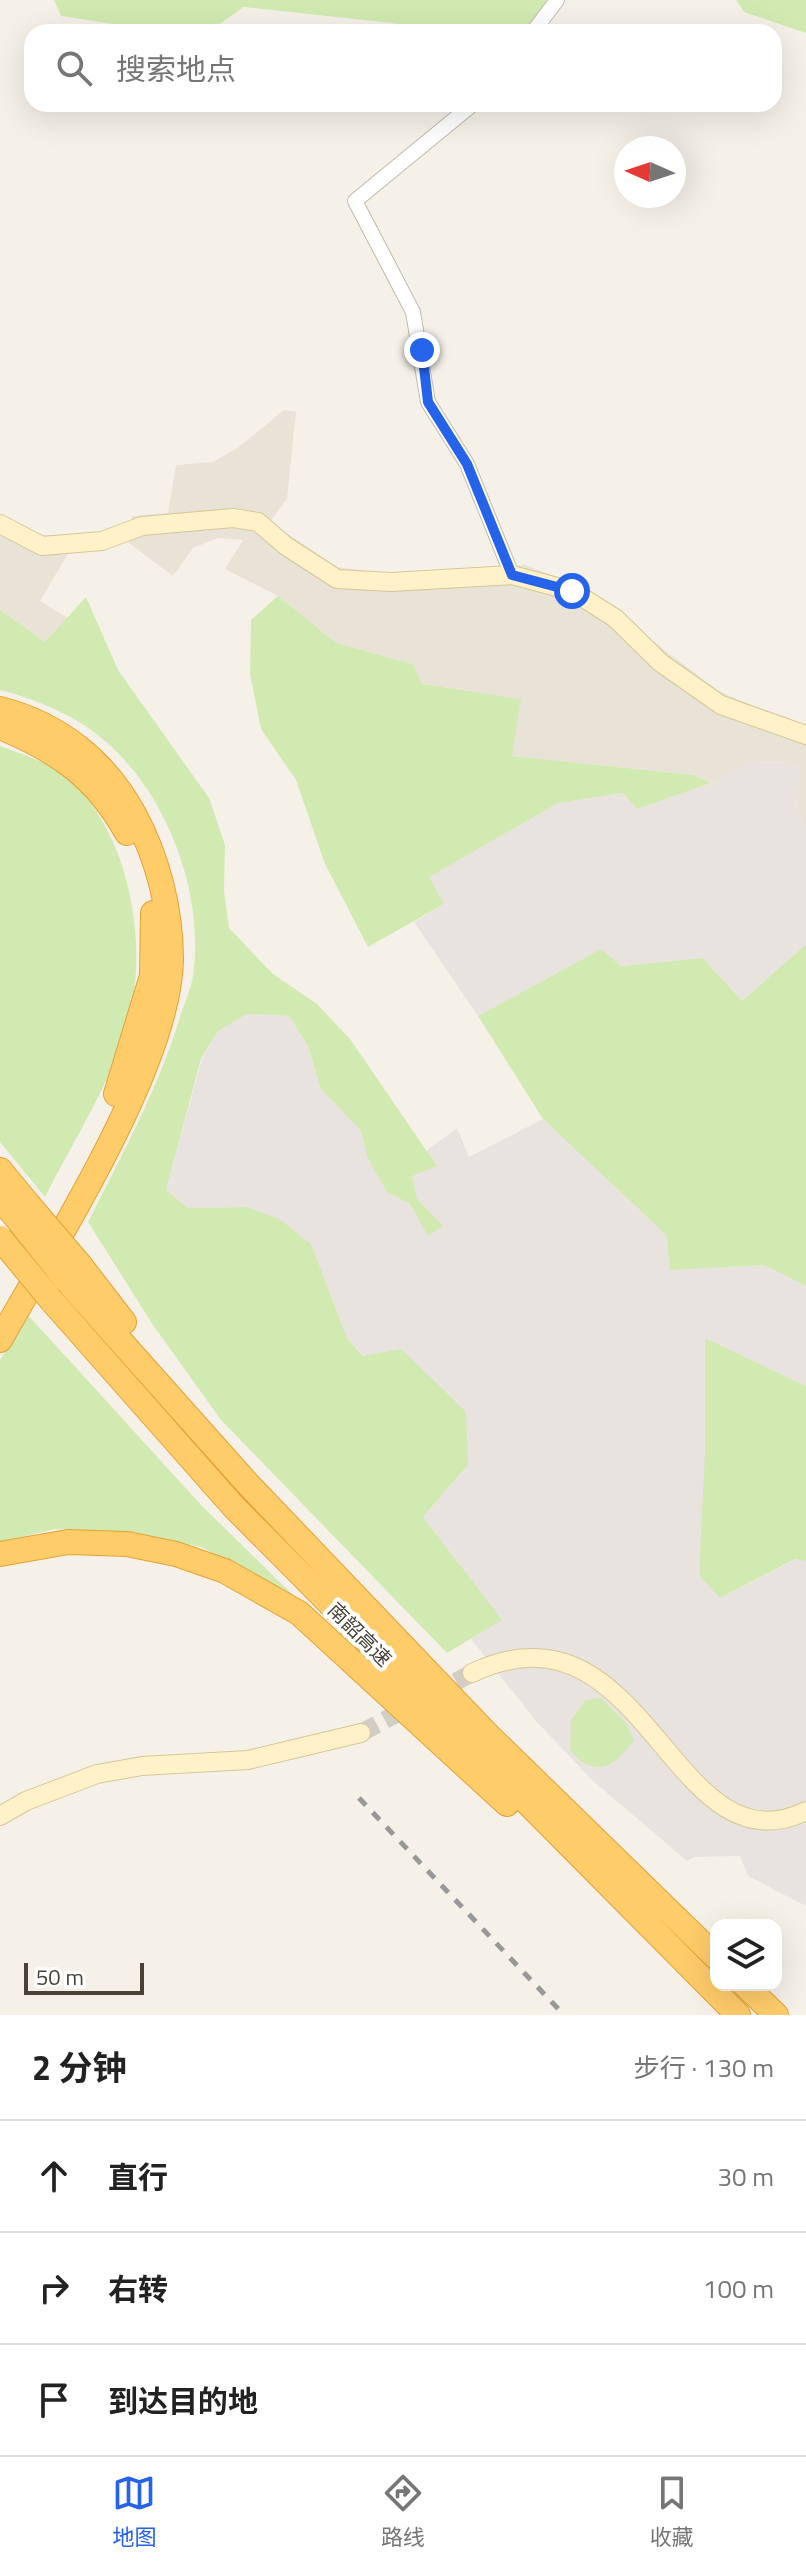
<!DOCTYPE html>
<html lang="zh">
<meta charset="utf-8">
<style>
body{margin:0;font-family:"Titillium Web","Noto Sans SC",sans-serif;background:#f6f6f6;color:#222}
.controls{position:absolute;right:24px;bottom:24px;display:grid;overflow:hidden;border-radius:16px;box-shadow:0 8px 32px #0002}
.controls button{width:72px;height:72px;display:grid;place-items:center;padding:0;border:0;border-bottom:2px solid #e0e0e0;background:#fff;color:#222;font:40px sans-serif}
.compass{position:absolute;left:614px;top:136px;width:72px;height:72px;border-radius:50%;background:#fff;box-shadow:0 8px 32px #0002;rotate:273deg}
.scale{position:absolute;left:24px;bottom:20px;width:120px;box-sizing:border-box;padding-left:8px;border:4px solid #494237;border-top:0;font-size:22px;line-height:28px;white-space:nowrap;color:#494237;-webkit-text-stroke:6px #fff;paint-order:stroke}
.stop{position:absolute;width:24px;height:24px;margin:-18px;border:6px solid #2563eb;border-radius:50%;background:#fff}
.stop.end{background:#2563eb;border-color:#fff;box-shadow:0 2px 8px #0008}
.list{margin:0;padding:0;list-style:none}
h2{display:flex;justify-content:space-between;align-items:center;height:104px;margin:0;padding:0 32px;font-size:34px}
h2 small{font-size:26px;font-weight:400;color:#767676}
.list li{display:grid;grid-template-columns:52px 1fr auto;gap:24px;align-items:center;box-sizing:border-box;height:112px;padding:0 32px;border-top:2px solid #e0e0e0}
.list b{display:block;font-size:30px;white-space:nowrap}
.list em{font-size:26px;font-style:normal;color:#767676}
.icon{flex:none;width:44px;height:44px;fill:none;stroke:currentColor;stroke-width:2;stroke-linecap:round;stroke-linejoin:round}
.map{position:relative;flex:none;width:806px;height:2015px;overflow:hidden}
.search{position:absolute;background:#fff;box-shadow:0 8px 32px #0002;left:24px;right:24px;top:24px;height:88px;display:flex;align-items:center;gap:20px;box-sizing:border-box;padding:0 28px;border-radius:24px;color:#767676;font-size:30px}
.sheet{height:440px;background:#fff}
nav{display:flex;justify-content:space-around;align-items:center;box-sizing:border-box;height:112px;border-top:2px solid #e0e0e0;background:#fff;font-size:22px;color:#767676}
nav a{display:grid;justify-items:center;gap:4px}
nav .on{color:#2563eb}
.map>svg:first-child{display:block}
.residential{fill:#e9e3d7}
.industrial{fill:#e8e3de}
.green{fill:#d1eab1}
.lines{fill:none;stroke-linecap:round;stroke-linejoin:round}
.secondary-tunnel{stroke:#d3cec5;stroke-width:18;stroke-dasharray:18 9;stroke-linecap:butt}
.street-casing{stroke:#c1b9ab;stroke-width:16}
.secondary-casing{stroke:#d6c698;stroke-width:20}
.highway-casing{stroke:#e3a235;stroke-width:26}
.street{stroke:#fff;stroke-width:14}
.secondary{stroke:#fff2c9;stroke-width:18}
.highway{stroke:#ffcc6a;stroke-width:24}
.rail{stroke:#989898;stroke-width:5;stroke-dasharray:10 10;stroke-linecap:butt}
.highway-bridge-casing{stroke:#e3a235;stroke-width:26;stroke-linecap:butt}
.highway-bridge{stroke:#ffcc6a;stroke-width:24}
.route{stroke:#2563eb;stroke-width:10}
.labels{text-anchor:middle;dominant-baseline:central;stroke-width:8;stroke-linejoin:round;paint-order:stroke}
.street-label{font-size:20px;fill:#494237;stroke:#fff}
</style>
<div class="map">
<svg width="806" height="2015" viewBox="0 0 806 2015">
<rect width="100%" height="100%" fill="#f5f1e9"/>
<path class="residential" d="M284,410L296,412L287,499L270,522L337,567L382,573L525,565L583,587L718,691L806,728V826L796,812L800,763L752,762L711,783L693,775L511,756L520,699L422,684L413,664L336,643L278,596L225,569L243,540L218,538L193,548L173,576L129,543L132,516L168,513L176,465L213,462L239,447Z
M0,515L29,535H79L40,601L68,618L45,642L0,610Z"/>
<path class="industrial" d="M752,762L800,763L796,812L806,826V944L742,1001L703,958L621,966L601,949L478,1016L414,922L444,904L428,877L558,803L623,793L637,809L711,783Z
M247,1014L289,1016L308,1046L321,1089L361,1131L368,1156L387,1192L410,1204L428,1235L442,1226L417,1199L411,1175L436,1166L426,1151L457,1128L469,1157L543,1119L666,1235L670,1269L764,1265L806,1286V1386L705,1338V1453L720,1598L796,1559L806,1561V1906L748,1876L740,1856L694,1857L687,1861L592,1780L537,1722L471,1639L501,1620L423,1517L468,1465L347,1338L311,1245L247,1207L188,1208L166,1190L202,1059L218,1031Z"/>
<path class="green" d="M54,0H557L533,32H474L244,7L208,32H166L61,16Z
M736,0H806V33L744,12Z
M278,596L336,643L413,664L422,684L521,699L512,756L693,775L711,783L637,809L623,793L558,803L429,877L444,904L368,947L325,864L296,780L261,729L250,674L251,620Z
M86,597L118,670L209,798L225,845L224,891L229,928L273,974L317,1004L350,1039L437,1166L412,1176L417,1199L443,1226L428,1236L410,1204L387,1192L367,1156L361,1131L321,1089L308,1046L289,1016L247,1014L218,1031L201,1059L166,1190L188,1208L247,1207L279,1219L311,1244L347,1338L363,1356L401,1349L466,1412L468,1465L423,1517L502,1620L447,1653L221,1420L153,1325L88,1222C122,1155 158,1089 180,1017C184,1004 191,989 193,976C205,892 166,789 99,736C73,714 32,698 0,690V610L45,642Z
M0,746C22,754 48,762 66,777C128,828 148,939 130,1014C115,1078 74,1139 45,1197L0,1142Z
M806,944V1286L764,1265L670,1270L666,1235L543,1119L478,1016L601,949L621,966L703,958L742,1001Z
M27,1314L202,1506L294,1596L201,1547L132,1532L55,1529L0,1542V1360Z
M705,1338L806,1386V1561L795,1559L720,1598L699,1575L705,1453Z
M601,1698L626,1723L634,1740C615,1767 595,1780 570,1750L571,1721L585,1700Z"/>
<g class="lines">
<path class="secondary-tunnel" d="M361,1733L472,1673"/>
<g class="street-casing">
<path id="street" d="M533,32L557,0
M473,104L355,201L413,312L428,402L467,464L512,575"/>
</g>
<g class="secondary-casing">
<path id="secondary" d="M0,524L42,546L102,541L142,526L233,518L258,522L286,546L337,579L391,582L512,575L572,591L615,618L661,663L721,705L806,735
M472,1673C647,1590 671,1876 806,1811
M0,1816L26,1801L97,1774L142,1766L248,1760L361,1733"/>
</g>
<g class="highway-casing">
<path id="highway" d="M0,709C59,724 105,761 134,814C158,858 171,910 171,960C169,1066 53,1245 0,1340
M0,727C58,751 96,777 127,833
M116,1094L152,976L153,913
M0,1170L28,1204
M0,1199L16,1217
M80,1265L124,1322
M66,1280L247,1483L486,1733L716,1957
M52,1301L233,1506L738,2015
M0,1554L68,1542L127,1544L176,1554L225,1571L299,1613L507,1804
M745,1985L776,2015"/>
</g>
<use href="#street" class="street"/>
<use href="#secondary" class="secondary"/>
<use href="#highway" class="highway"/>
<path class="rail" d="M359,1798L564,2015"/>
<g class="highway-bridge-casing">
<path id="highway-bridge" d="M28,1204L80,1265
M16,1217L66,1280
M0,1238L52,1301"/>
</g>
<use href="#highway-bridge" class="highway-bridge"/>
</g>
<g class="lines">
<path class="route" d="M422,350L428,402L467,464L512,575L572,591"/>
</g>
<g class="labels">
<g class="street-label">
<text transform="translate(360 1634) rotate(45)">南韶高速</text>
</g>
</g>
</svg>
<div class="controls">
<button><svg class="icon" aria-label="layers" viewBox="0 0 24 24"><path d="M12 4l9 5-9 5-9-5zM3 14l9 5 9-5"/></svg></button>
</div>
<svg class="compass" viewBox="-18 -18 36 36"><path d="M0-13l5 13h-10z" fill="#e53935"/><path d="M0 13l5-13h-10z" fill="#767676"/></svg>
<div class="scale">50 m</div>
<div class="stop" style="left:572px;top:591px"></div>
<div class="stop end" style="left:422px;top:350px"></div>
<div class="search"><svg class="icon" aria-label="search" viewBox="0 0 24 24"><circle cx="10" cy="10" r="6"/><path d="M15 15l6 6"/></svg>搜索地点</div>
</div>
<section class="sheet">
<h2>2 分钟<small>步行 · 130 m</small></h2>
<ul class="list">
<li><svg class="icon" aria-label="ahead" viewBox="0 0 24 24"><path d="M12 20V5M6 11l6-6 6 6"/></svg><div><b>直行</b></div><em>30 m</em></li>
<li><svg class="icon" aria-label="right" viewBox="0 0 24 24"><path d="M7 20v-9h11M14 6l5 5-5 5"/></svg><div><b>右转</b></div><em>100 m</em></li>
<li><svg class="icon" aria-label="arrive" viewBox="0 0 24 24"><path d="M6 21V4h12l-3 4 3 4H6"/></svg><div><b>到达目的地</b></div></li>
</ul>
</section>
<nav>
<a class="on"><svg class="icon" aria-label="map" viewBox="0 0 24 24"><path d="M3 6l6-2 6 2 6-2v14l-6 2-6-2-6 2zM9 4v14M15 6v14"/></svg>地图</a>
<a><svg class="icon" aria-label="directions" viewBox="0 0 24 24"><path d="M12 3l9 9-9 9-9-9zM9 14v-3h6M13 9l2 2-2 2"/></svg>路线</a>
<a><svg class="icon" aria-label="saved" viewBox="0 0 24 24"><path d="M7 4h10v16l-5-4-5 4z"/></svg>收藏</a>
</nav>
